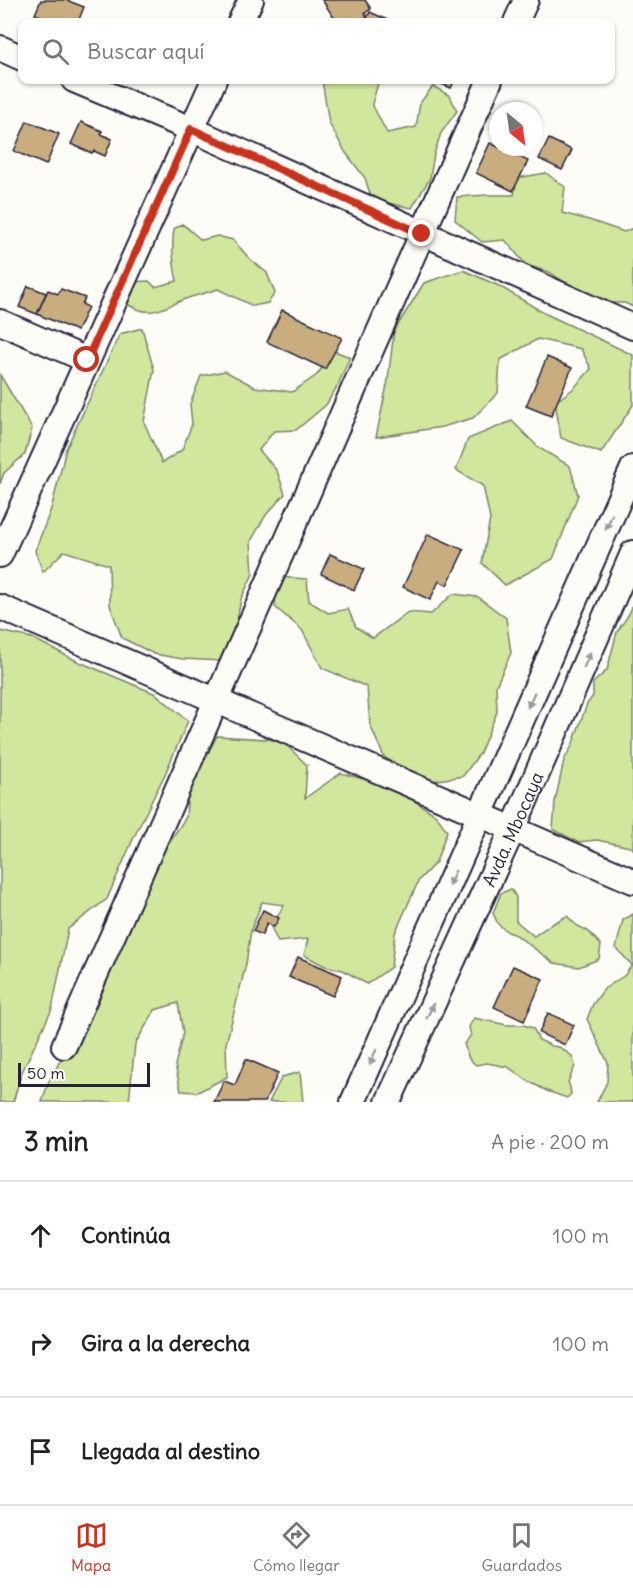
<!DOCTYPE html>
<html lang="es">
<meta charset="utf-8">
<style>
body{margin:0;font-family:Delius,sans-serif;background:#f2f2f2;color:#222}
.compass{position:absolute;left:489px;top:102px;width:54px;height:54px;border-radius:50%;background:#fff;box-shadow:0 2px 4px #0004;rotate:151deg}
.scale{position:absolute;left:18px;bottom:15px;width:132px;box-sizing:border-box;padding-left:6px;border:3px solid #22223b;border-top:0;font-size:16px;line-height:21px;white-space:nowrap;color:#22223b;-webkit-text-stroke:4px #fdfcf7;paint-order:stroke}
.stop{position:absolute;width:18px;height:18px;margin:-14px;border:4px solid #c8321e;border-radius:50%;background:#fff}
.stop.end{background:#c8321e;border-color:#fff;box-shadow:0 2px 6px #0008}
.list{margin:0;padding:0;list-style:none}
h2{display:flex;justify-content:space-between;align-items:center;height:78px;margin:0;padding:0 24px;font-size:26px}
h2 small{font-size:20px;font-weight:400;color:#767676}
.list li{display:grid;grid-template-columns:39px 1fr auto;gap:18px;align-items:center;box-sizing:border-box;height:108px;padding:0 24px;border-top:2px solid #e0e0e0}
.list b{display:block;font-size:22px;white-space:nowrap}
.list em{font-size:20px;font-style:normal;color:#767676}
.icon{flex:none;width:33px;height:33px;fill:none;stroke:currentColor;stroke-width:2;stroke-linecap:round;stroke-linejoin:round}
.map{position:relative;flex:none;width:633px;height:1102px;overflow:hidden}
.search{position:absolute;background:#fff;box-shadow:0 2px 4px #0004;left:18px;right:18px;top:18px;height:66px;display:flex;align-items:center;gap:15px;box-sizing:border-box;padding:0 21px;border-radius:12px;color:#767676;font-size:22px}
.sheet{height:402px;background:#fff}
nav{display:flex;justify-content:space-around;align-items:center;box-sizing:border-box;height:84px;border-top:2px solid #e0e0e0;background:#fff;font-size:16px;color:#767676}
nav a{display:grid;justify-items:center;gap:3px}
nav .on{color:#c8321e}
.map>svg:first-child{display:block}
.green{fill:#d0e79d;stroke:#79846c;stroke-width:1.5}
.building{fill:#caad7f;stroke:#22223b;stroke-width:1.5}
.lines{fill:none;stroke-linecap:round;stroke-linejoin:round}
.minor-casing{stroke:#22223b;stroke-width:28}
.minor{stroke:#fdfcf7;stroke-width:24}
.oneway{fill:#9a9aa2}
.route{stroke:#c8321e;stroke-width:8}
.labels{text-anchor:middle;dominant-baseline:central;stroke-width:4.5;stroke-linejoin:round;paint-order:stroke}
.street-label{font-size:18px;fill:#22223b;stroke:#fdfcf7}
</style>
<div class="map">
<svg width="633" height="1102" viewBox="0 0 633 1102">
<rect width="100%" height="100%" fill="#fdfcf7"/>
<filter id="ink" filterUnits="userSpaceOnUse"><feTurbulence type="fractalNoise" baseFrequency=".0167" numOctaves="2"/><feDisplacementMap in="SourceGraphic" scale="12" xChannelSelector="R" yChannelSelector="G"/><feConvolveMatrix kernelMatrix="1 2 1 2 8 2 1 2 1" color-interpolation-filters="sRGB"/></filter>
<g filter="url(#ink)">
<path class="green" d="M322,80H382H379L372,104L387,133L416,127L420,103L433,86L450,96L457,111L441,133L434,154L430,178L412,208L372,200L365,178L346,153L329,123Z
M546,173L565,187L562,213L589,220L624,232L633,228V307L625,303H601L575,289L549,272L526,265L505,240L482,242L455,220L457,197L487,195H514L517,178Z
M182,224C190,229 194,235 202,240L217,236L233,240L249,258L267,273L275,293L268,303L253,306L218,289C207,293 196,295 185,299C162,308 151,319 127,304L126,292L132,282L149,281L155,287L177,281C173,263 171,247 174,229Z
M463,270L499,286L544,313L633,355V405L601,453L561,438L555,402L573,389L591,369L581,349L538,339L500,360L498,393L473,418L442,427L376,437L388,380L394,331L424,283Z
M142,328L154,370L144,422L162,463L182,450L192,424L190,404L201,376L225,371L255,387L292,392L317,375L334,351L350,357L338,385L326,405L296,430L274,431L259,450L277,471L285,494L266,515L251,541L253,574L241,599L235,631L221,661L183,659L154,654L122,638L110,605L109,565L64,551L43,572L35,551L52,506L66,449L120,334Z
M0,375L32,428L25,454L4,473L0,484Z
M512,421L539,448L570,466L578,495L553,559L505,585L482,563L490,519L483,486L456,470L468,439Z
M277,577L307,579L309,601L328,613L348,609L356,627L373,638L408,612L431,614L453,594L478,597L506,618L511,653L496,686L497,712L480,753L463,776L426,782L384,757L370,725L367,687L322,668L302,630L275,607Z
M633,604V849L630,847L597,840L577,842L553,829L555,802L564,760L572,746L587,704L593,696V683L607,670L617,632L629,614Z
M0,631L32,638L77,661L156,694L188,721L165,774L134,837L107,899L68,929L52,1009L22,1072L13,1102H0Z
M217,736L281,740L307,765L305,798L341,773L375,782L407,796L436,815L447,831L436,862L419,880L395,933L391,967L367,984L343,970L325,966L304,955L308,939L278,942L271,927L284,905L262,902L251,930L246,964L226,1044L227,1077L198,1092L181,1091L175,1065L183,1033L178,1003L155,1010L135,1044L129,1102H42L48,1083L104,980L125,909L186,817L188,791Z
M511,889L516,897V921L534,936L550,925L567,916L576,925L588,931L601,945L599,959L579,967L554,963L516,935L508,932L498,924L493,913L501,893Z
M633,914V1102H597L607,1082L608,1063L587,1019L593,1004L604,989L625,975L632,965L616,948L623,920Z
M474,1018L507,1025H523L533,1028L539,1040L552,1046L559,1047L572,1056L575,1066L568,1082L570,1087L571,1094L567,1098L547,1091L528,1081L508,1067L487,1063L476,1065L469,1059L464,1044L471,1035L469,1027Z
M300,1072L303,1102H269L282,1077Z"/>
<path class="building" d="M41,0H66L84,7L78,22H43L45,18L35,14Z
M322,0H365L371,9L365,13L367,17L359,22H337Z
M370,12L392,22H365Z
M432,80H455L451,88Z
M27,121L59,134L46,165L14,151Z
M81,122L102,131L101,134L112,139L105,156L94,151L92,153L71,144Z
M549,139L572,150L562,170L539,159Z
M490,143L528,161L513,191L476,173Z
M28,286L46,293L37,314L19,307Z
M61,289L85,298L82,304L88,307L77,331L37,314L48,290L58,294Z
M282,310L342,338L325,369L267,342Z
M547,357L572,368L551,416L526,406Z
M428,534L464,550L447,585L439,581L430,600L403,587Z
M330,554L364,569L354,590L321,574Z
M263,910L279,918L274,927L267,923L262,935L253,931Z
M298,957L342,976L333,996L289,977Z
M513,966L543,979L524,1021L494,1007Z
M548,1013L574,1025L565,1045L539,1033Z
M246,1059L278,1073L265,1102H214L224,1081L235,1085Z"/>
<g class="lines">
<g class="minor-casing">
<g id="minor">
<path d="M240,22L251,0"/>
<path d="M516,22L526,0"/>
<path d="M0,48L22,58"/>
<path d="M74,80L191,129L633,327"/>
<path d="M0,322L87,360"/>
<path d="M0,555L214,80"/>
<path d="M0,607L633,881"/>
<path d="M64,1046L490,80"/>
<path d="M353,1102L633,468"/>
<path id="s1" d="M388,1102L513,829L633,553"/>
</g>
</g>
<use href="#minor" class="minor"/>
</g>
<defs><path id="oneway-solid" d="M-6-.8H1V-3.2L6.5 0L1 3.2V.8H-6Z" transform="scale(1.5)"/></defs>
<g class="oneway">
<use href="#oneway-solid" transform="translate(609 522) rotate(114)"/>
<use href="#oneway-solid" transform="translate(587 660) rotate(-67)"/>
<use href="#oneway-solid" transform="translate(531 700) rotate(114)"/>
<use href="#oneway-solid" transform="translate(452 878) rotate(114)"/>
<use href="#oneway-solid" transform="translate(430 1011) rotate(-65)"/>
<use href="#oneway-solid" transform="translate(373 1057) rotate(114)"/>
</g>
</g>
<g class="lines" filter="url(#ink)">
<path class="route" d="M87,360L191,129L422,234"/>
</g>
<g class="labels">
<g class="street-label">
<text stroke="none"><textPath href="#s1" startOffset="300">Avda. Mbocaya</textPath></text>
</g>
</g>
</svg>
<svg class="compass" viewBox="-18 -18 36 36"><path d="M0-13l5 13h-10z" fill="#e53935"/><path d="M0 13l5-13h-10z" fill="#767676"/></svg>
<div class="scale">50 m</div>
<div class="stop" style="left:87px;top:360px"></div>
<div class="stop end" style="left:422px;top:234px"></div>
<div class="search"><svg class="icon" aria-label="search" viewBox="0 0 24 24"><circle cx="10" cy="10" r="6"/><path d="M15 15l6 6"/></svg>Buscar aquí</div>
</div>
<section class="sheet">
<h2>3 min<small>A pie · 200 m</small></h2>
<ul class="list">
<li><svg class="icon" aria-label="ahead" viewBox="0 0 24 24"><path d="M12 20V5M6 11l6-6 6 6"/></svg><div><b>Continúa</b></div><em>100 m</em></li>
<li><svg class="icon" aria-label="right" viewBox="0 0 24 24"><path d="M7 20v-9h11M14 6l5 5-5 5"/></svg><div><b>Gira a la derecha</b></div><em>100 m</em></li>
<li><svg class="icon" aria-label="arrive" viewBox="0 0 24 24"><path d="M6 21V4h12l-3 4 3 4H6"/></svg><div><b>Llegada al destino</b></div></li>
</ul>
</section>
<nav>
<a class="on"><svg class="icon" aria-label="map" viewBox="0 0 24 24"><path d="M3 6l6-2 6 2 6-2v14l-6 2-6-2-6 2zM9 4v14M15 6v14"/></svg>Mapa</a>
<a><svg class="icon" aria-label="directions" viewBox="0 0 24 24"><path d="M12 3l9 9-9 9-9-9zM9 14v-3h6M13 9l2 2-2 2"/></svg>Cómo llegar</a>
<a><svg class="icon" aria-label="saved" viewBox="0 0 24 24"><path d="M7 4h10v16l-5-4-5 4z"/></svg>Guardados</a>
</nav>
